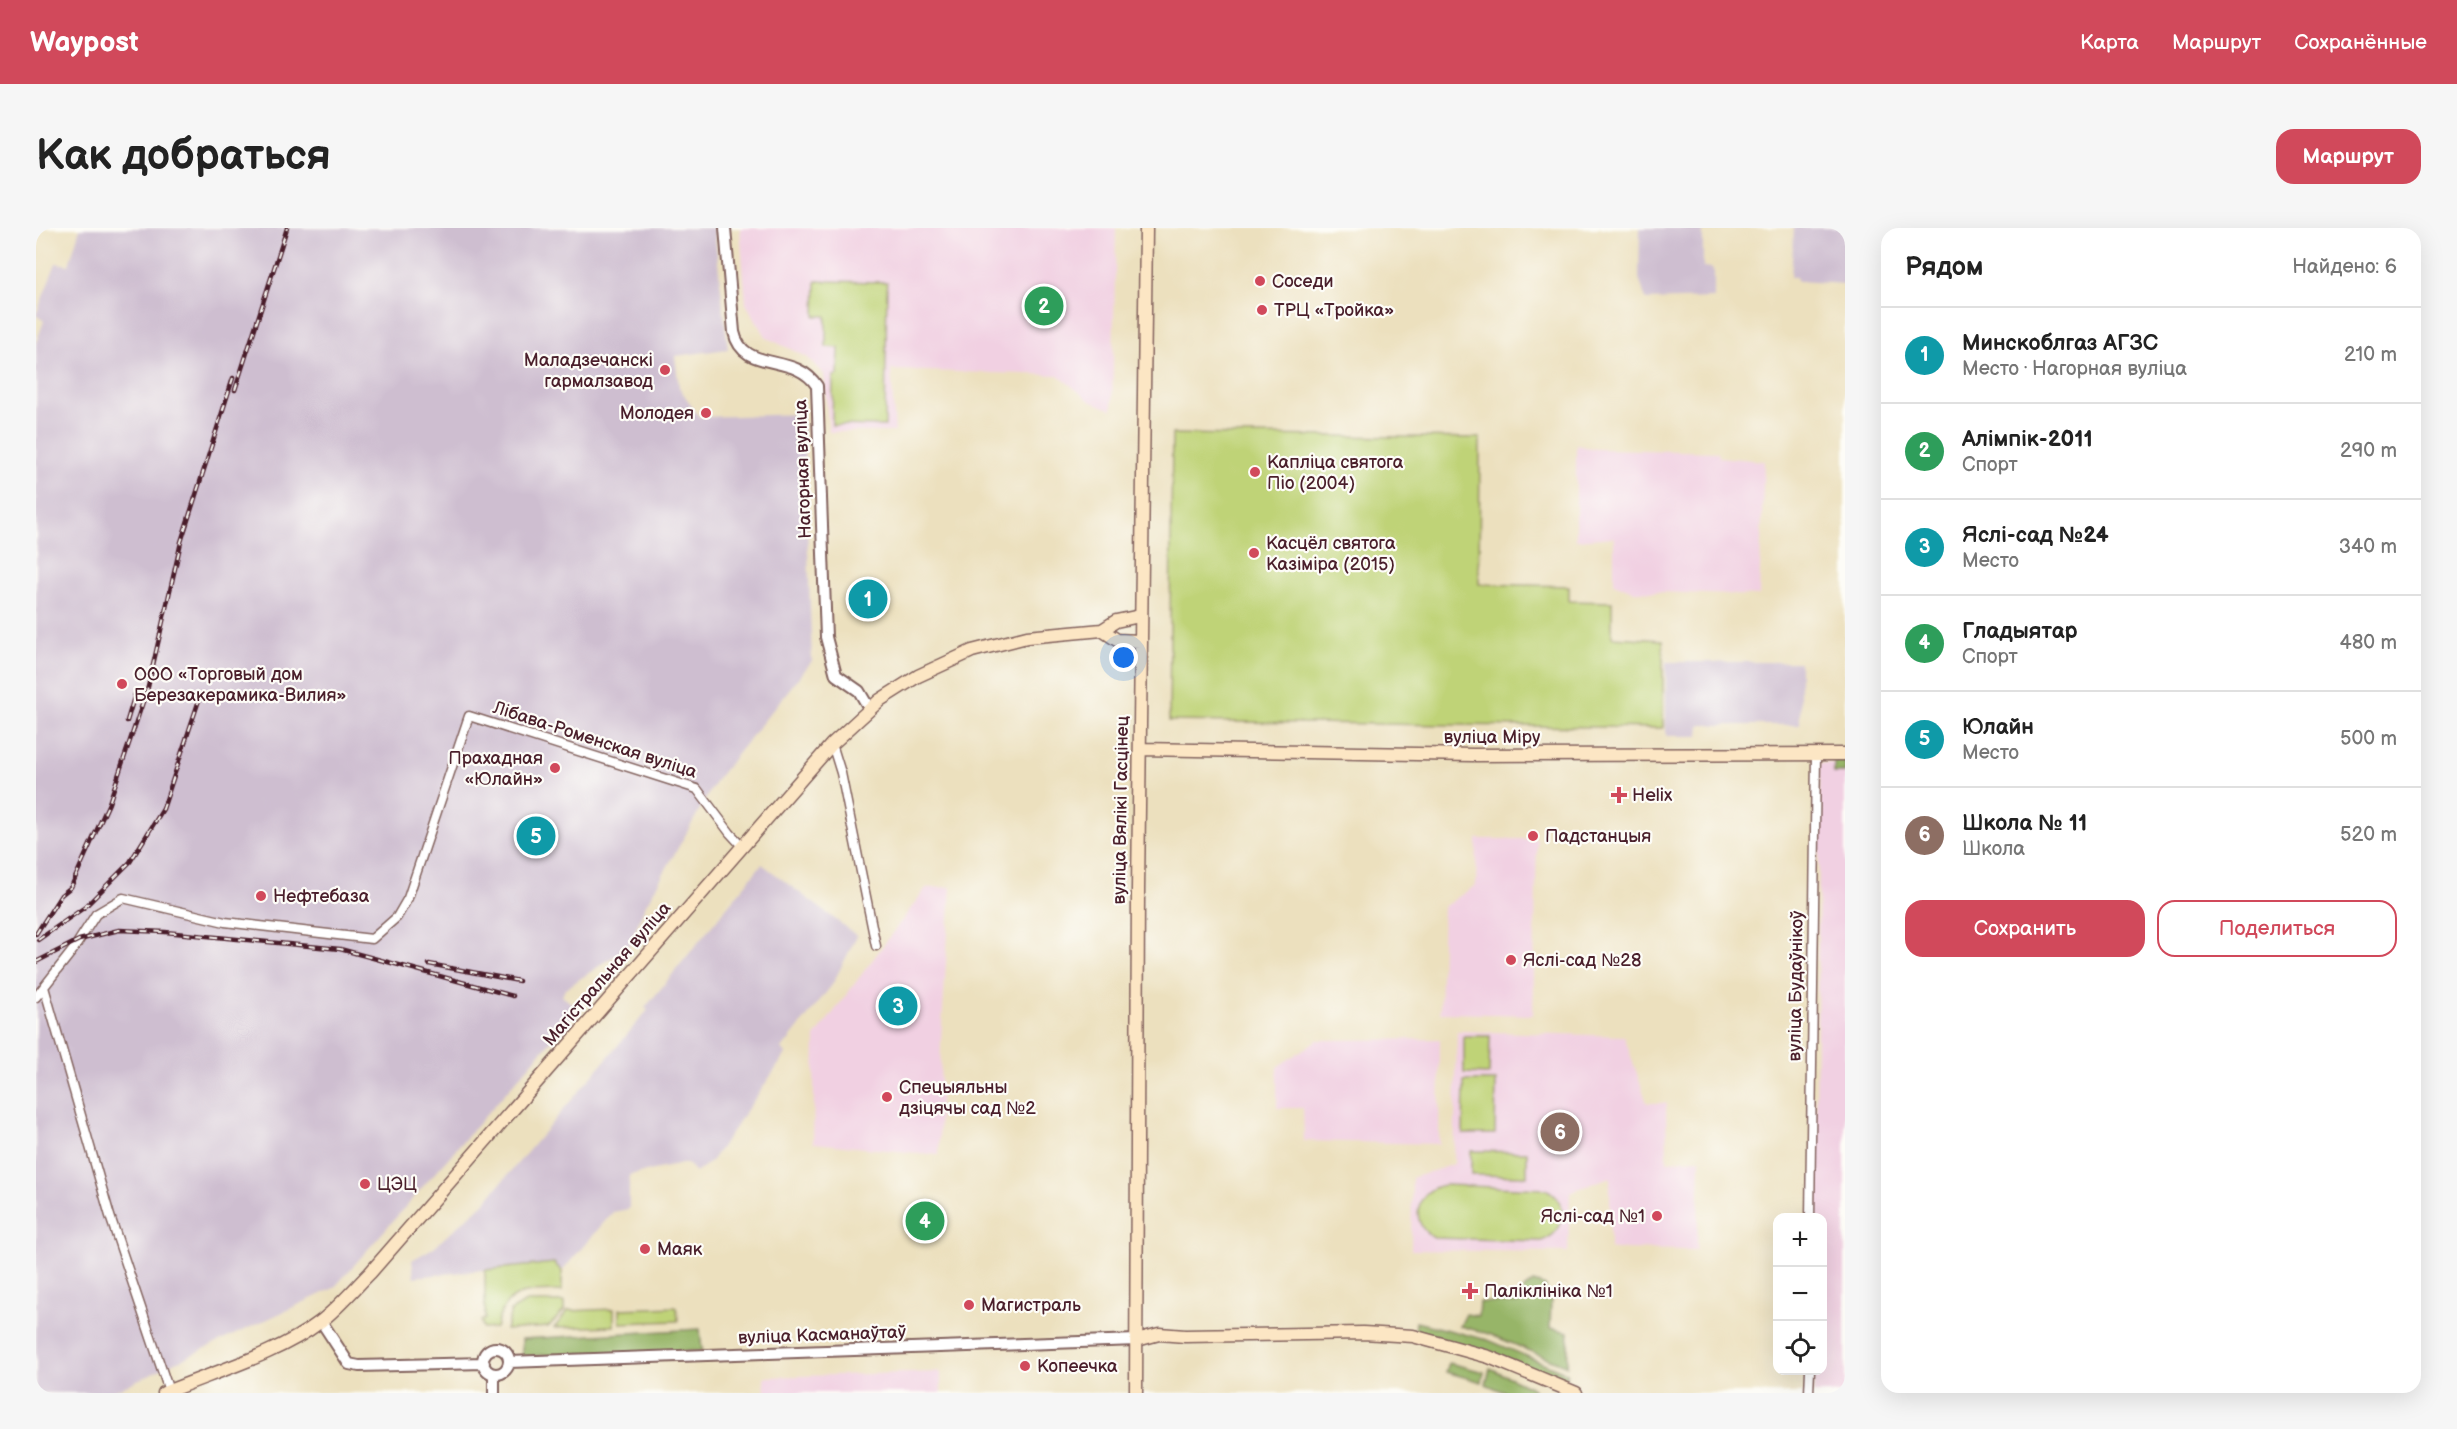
<!DOCTYPE html>
<html lang="ru">
<meta charset="utf-8">
<style>
body{margin:0;font-family:"Balsamiq Sans",sans-serif;background:#f6f6f6;color:#222}
.controls{position:absolute;right:18px;bottom:18px;display:grid;overflow:hidden;border-radius:12px;box-shadow:0 6px 24px #0002}
.controls button{width:54px;height:54px;display:grid;place-items:center;padding:0;border:0;border-bottom:2px solid #e0e0e0;background:#fff;color:#222;font:30px sans-serif}
.you{position:absolute;left:1088px;top:430px;width:21px;height:21px;margin:-15px;border:4px solid #fff;border-radius:50%;background:#1a73e8;box-shadow:0 0 0 9px #1a73e833}
.badge{display:grid;place-items:center;width:39px;height:39px;border-radius:50%;background:#d1495b;color:#fff;font-size:20px;font-weight:700}
.pin{position:absolute;translate:-50% -50%;border:3px solid #fff;box-shadow:0 2px 6px #0006}
.list{margin:0;padding:0;list-style:none}
h2{display:flex;justify-content:space-between;align-items:center;height:78px;margin:0;padding:0 24px;font-size:26px}
h2 small{font-size:20px;font-weight:400;color:#767676}
.list li{display:grid;grid-template-columns:39px 1fr auto;gap:18px;align-items:center;box-sizing:border-box;height:96px;padding:0 24px;border-top:2px solid #e0e0e0}
.list b{display:block;font-size:22px;white-space:nowrap}
.list p{margin:0;font-size:20px;white-space:nowrap;color:#767676}
.list em{font-size:20px;font-style:normal;color:#767676}
.actions{display:flex;gap:12px;padding:18px 24px}
.actions a{flex:1;padding:14px 0;border:2px solid #d1495b;border-radius:18px;text-align:center;font-size:21px;color:#d1495b}
.actions .main{background:#d1495b;color:#fff}
.icon{flex:none;width:33px;height:33px;fill:none;stroke:currentColor;stroke-width:2;stroke-linecap:round;stroke-linejoin:round}
.map{position:relative;flex:none;width:1809px;height:1165px;overflow:hidden;border-radius:18px}
header{display:flex;align-items:center;gap:36px;box-sizing:border-box;height:84px;padding:0 30px;background:#d1495b;color:#fff}
header strong{font-size:28px}
nav{display:flex;gap:33px;margin-inline-start:auto;font-size:21px}
.intro{display:flex;align-items:center;justify-content:space-between;box-sizing:border-box;height:144px;padding:0 36px}
h1{margin:0;font-size:42px}
.button{padding:15px 27px;border-radius:18px;background:#d1495b;color:#fff;font-size:21px;font-weight:700}
main{display:flex;gap:36px;padding:0 36px}
aside{flex:1;background:#fff;border-radius:18px;box-shadow:0 6px 24px #0002}
.map>svg:first-child{display:block}
.built{fill:#f1d0e2}
.industrial{fill:#cebed0}
.green{fill:#bfd377;stroke:#847951;stroke-width:1.5}
.forest{fill:#97b568;stroke:#706a4a;stroke-width:1.5}
.lines{fill:none;stroke-linecap:round;stroke-linejoin:round}
.minor-casing{stroke:#83635e;stroke-width:11}
.tertiary-casing{stroke:#83635e;stroke-width:14}
.secondary-casing{stroke:#83635e;stroke-width:15}
.minor{stroke:#fff;stroke-width:8}
.tertiary{stroke:#fff;stroke-width:10}
.secondary{stroke:#fce6c4;stroke-width:12}
.rail-casing{stroke:#4a1f2b;stroke-width:4.5}
.rail{stroke:#fdfcf7;stroke-width:2;stroke-dasharray:7;stroke-linecap:butt}
.poi-dot{fill:#d1495b;stroke:#fdfcf7;stroke-width:2}
.labels{text-anchor:middle;dominant-baseline:central;stroke-width:4.5;stroke-linejoin:round;paint-order:stroke}
.poi-label{font-size:18px;fill:#4a1f2b;stroke:#fdfcf7;text-anchor:start}
.street-label{font-size:18px;fill:#4a1f2b;stroke:#fdfcf7}
</style>
<header>
<strong>Waypost</strong>
<nav><a>Карта</a><a>Маршрут</a><a>Сохранённые</a></nav>
</header>
<div class="intro"><h1>Как добраться</h1><a class="button">Маршрут</a></div>
<main>
<div class="map">
<svg width="1809" height="1165" viewBox="0 0 1809 1165">
<rect width="100%" height="100%" fill="#fdfcf7"/>
<filter id="ink" filterUnits="userSpaceOnUse"><feTurbulence type="fractalNoise" baseFrequency=".0167" numOctaves="2"/><feDisplacementMap in="SourceGraphic" scale="12" xChannelSelector="R" yChannelSelector="G"/><feConvolveMatrix kernelMatrix="1 2 1 2 8 2 1 2 1" color-interpolation-filters="sRGB"/></filter>
<filter id="wash" filterUnits="userSpaceOnUse"><feTurbulence type="fractalNoise" baseFrequency=".008" numOctaves="4" result="noise"/><feDisplacementMap in="SourceGraphic" scale="24" xChannelSelector="R" yChannelSelector="G"/><feGaussianBlur stdDeviation="1.35" result="paint"/><feColorMatrix in="noise" values="0 0 0 0 0 0 0 0 0 0 0 0 0 0 0 0 0 1.4 0 .05"/><feComposite in="paint" operator="in"/></filter>
<g filter="url(#wash)">
<rect width="100%" height="100%" fill="#ece0be"/>
<path class="built" d="M704,0H1080L1076,182L1054,173L1022,147L855,142L859,204H793L788,146L771,129L731,110L710,76Z
M1540,217L1560,221L1682,224L1683,229L1728,233L1723,368L1597,363L1578,355V309L1540,312Z
M1784,535H1809V1165H1777L1778,1143L1786,1142V990L1779,989Z
M1441,611H1501L1497,787L1404,785L1407,679L1440,657Z
M915,659L905,812L903,927L777,915L779,809L890,660Z
M1421,803L1588,808L1611,875H1630L1631,933L1664,931L1661,1022L1574,1021V949L1534,964L1532,1024L1375,1022L1376,950L1418,936Z
M1404,811L1403,916L1268,913L1267,880H1241V839L1281,812Z
M905,1144V1165H729L728,1149Z"/>
<path class="industrial" d="M44,0H678L692,121L639,128L643,159L663,189L767,186L776,433L681,551L608,680L593,718L529,761L526,768L543,781L298,1060L74,1165H0V115L8,93L0,87L20,35L33,37Z
M1604,0H1667V39L1675,40L1678,44V70L1610,72L1603,50Z
M1758,0H1809V56L1761,53L1760,49H1755Z
M1630,434H1764V497H1664L1663,508H1630Z
M726,636L821,708L796,757L746,821L750,826L676,932L660,945L651,935L593,947V981L577,984L526,1043L517,1035L378,1049L376,1032L397,1020L448,975L612,782L609,780Z"/>
<path class="green" d="M780,53L851,54L849,198L796,197L797,148L802,147L803,120L790,119V88H779Z
M1136,206L1444,210L1443,356L1533,358V373L1576,374V409L1627,412V500L1133,493Z
M1428,808H1454L1453,846L1428,845Z
M1428,853H1460L1459,906H1427Z
M1435,923L1491,924V948L1435,947Z
M1409,957L1510,961C1534,974 1531,1005 1505,1013L1398,1010C1372,996 1380,960 1409,957Z
M518,1035L526,1043V1063C490,1064 469,1060 460,1100L447,1101L445,1093L449,1091V1042Z
M490,1074H528V1083L512,1099L470,1102L475,1083Z
M641,1079L642,1093L584,1095V1081Z
M578,1081V1098L518,1100L532,1083Z"/>
<path class="forest" d="M1798,531H1809V545H1798Z
M1497,1054L1510,1058L1509,1070L1515,1071L1514,1100L1533,1104L1531,1138L1453,1106L1424,1098L1430,1086L1442,1088L1443,1074L1484,1075L1488,1061Z
M1380,1094L1452,1112L1531,1145L1528,1156L1379,1105Z
M664,1101L666,1123L486,1128V1111Z
M1413,1135L1448,1144L1446,1154L1410,1144Z
M1454,1140L1498,1161L1497,1165H1470L1450,1156Z"/>
</g>
<g filter="url(#ink)">
<g class="lines">
<g class="minor-casing">
<path id="minor" d="M796,516L805,545L840,718
M8,759L74,988L133,1163
M0,769L37,722L60,686L87,670L189,694L336,711L361,689L372,670L433,488L661,561L694,605L707,619
M1774,990L1780,526
M1773,1165L1774,1142"/>
</g>
<g class="tertiary-casing">
<path id="tertiary" d="M689,0L698,104C707,146 758,123 781,158L790,409L800,447L823,463L833,480
M285,1093L313,1136L323,1138L448,1135
M447 1133a13 13 0 1 1 26 0a13 13 0 1 1-26 0Z
M473,1134L1101,1112
M458,1165V1146"/>
</g>
<g class="secondary-casing">
<path id="secondary" d="M1066,402L1081,412L1104,413
M1104,521L1437,527L1809,526
M1101,1112L1123,1106L1149,1108L1327,1105L1377,1108L1453,1129L1540,1165
M128,1165C178,1144 242,1126 284,1094C302,1080 318,1061 334,1045L796,516L844,472L882,448L936,423L991,409L1066,402L1080,393L1104,388
M1100,1165L1102,662L1110,0"/>
</g>
<use href="#minor" class="minor"/>
<use href="#tertiary" class="tertiary"/>
<use href="#secondary" class="secondary"/>
<g class="rail-casing">
<path id="rail" d="M199,162L251,0
M91,493L99,466
M0,706L25,667L35,659L73,575L112,459L145,314L197,150
M2,712L49,679L94,634L127,581L165,466
M0,734L43,712L83,702L129,704L304,721L477,768
M393,736L483,753"/>
</g>
<use href="#rail" class="rail"/>
</g>
</g>
<g class="poi-dot">
<circle cx="1224" cy="53" r="6"/>
<circle cx="1226" cy="82" r="6"/>
<circle cx="629" cy="142" r="6"/>
<circle cx="670" cy="185" r="6"/>
<circle cx="1219" cy="244" r="6"/>
<circle cx="1218" cy="325" r="6"/>
<circle cx="86" cy="456" r="6"/>
<circle cx="519" cy="540" r="6"/>
<path d="M1580 558h6v6h6v6h-6v6h-6v-6h-6v-6h6z"/>
<circle cx="1497" cy="608" r="6"/>
<circle cx="225" cy="668" r="6"/>
<circle cx="1475" cy="732" r="6"/>
<circle cx="851" cy="869" r="6"/>
<circle cx="329" cy="956" r="6"/>
<circle cx="1621" cy="988" r="6"/>
<circle cx="609" cy="1021" r="6"/>
<path d="M1431 1054h6v6h6v6h-6v6h-6v-6h-6v-6h6z"/>
<circle cx="933" cy="1077" r="6"/>
<circle cx="989" cy="1138" r="6"/>
</g>
<g class="labels">
<g class="poi-label">
<text x="1236" y="53">Соседи</text>
<text x="1238" y="82">ТРЦ «Тройка»</text>
<text x="617" y="132" text-anchor="end">Маладзечанскі<tspan x="617" dy="21">гармалзавод</tspan></text>
<text x="658" y="185" text-anchor="end">Молодея</text>
<text x="1231" y="234">Капліца святога<tspan x="1231" dy="21">Піо (2004)</tspan></text>
<text x="1230" y="315">Касцёл святога<tspan x="1230" dy="21">Казіміра (2015)</tspan></text>
<text x="98" y="446">ООО «Торговый дом<tspan x="98" dy="21">Березакерамика-Вилия»</tspan></text>
<text x="507" y="530" text-anchor="end">Прахадная<tspan x="507" dy="21">«Юлайн»</tspan></text>
<text x="1596" y="567">Helix</text>
<text x="1509" y="608">Падстанцыя</text>
<text x="237" y="668">Нефтебаза</text>
<text x="1487" y="732">Яслі-сад №28</text>
<text x="863" y="859">Спецыяльны<tspan x="863" dy="21">дзіцячы сад №2</tspan></text>
<text x="341" y="956">ЦЭЦ</text>
<text x="1609" y="988" text-anchor="end">Яслі-сад №1</text>
<text x="621" y="1021">Маяк</text>
<text x="1448" y="1063">Паліклініка №1</text>
<text x="945" y="1077">Магистраль</text>
<text x="1001" y="1138">Копеечка</text>
</g>
<g class="street-label">
<text transform="translate(767 241) rotate(-92)">Нагорная вуліца</text>
<text x="1456" y="509">вуліца Міру</text>
<text transform="translate(559 512) rotate(18)">Лібава-Роменская вуліца</text>
<text transform="translate(1085 582) rotate(-89)">вуліца Вялікі Гасцінец</text>
<text transform="translate(571 746) rotate(-49)">Магістральная вуліца</text>
<text transform="translate(1760 758) rotate(-89)">вуліца Будаўнікоў</text>
<text transform="translate(786 1107) rotate(-2)">вуліца Касманаўтаў</text>
</g>
</g>
</svg>
<div class="controls">
<button>+</button>
<button>−</button>
<button><svg class="icon" aria-label="locate" viewBox="0 0 24 24"><circle cx="12" cy="12" r="6"/><path d="M12 2v4M12 18v4M2 12h4M18 12h4"/></svg></button>
</div>
<div class="you"></div>
<div class="pin badge" style="left:832px;top:371px;background:#0f9aa8">1</div>
<div class="pin badge" style="left:1008px;top:78px;background:#2e9e5b">2</div>
<div class="pin badge" style="left:862px;top:778px;background:#0f9aa8">3</div>
<div class="pin badge" style="left:889px;top:993px;background:#2e9e5b">4</div>
<div class="pin badge" style="left:500px;top:608px;background:#0f9aa8">5</div>
<div class="pin badge" style="left:1524px;top:904px;background:#8d6e63">6</div>
</div>
<aside>
<h2>Рядом<small>Найдено: 6</small></h2>
<ul class="list">
<li><span class="badge" style="background:#0f9aa8">1</span><div><b>Минскоблгаз АГЗС</b><p>Место · Нагорная вуліца</p></div><em>210 m</em></li>
<li><span class="badge" style="background:#2e9e5b">2</span><div><b>Алімпік-2011</b><p>Спорт</p></div><em>290 m</em></li>
<li><span class="badge" style="background:#0f9aa8">3</span><div><b>Яслі-сад №24</b><p>Место</p></div><em>340 m</em></li>
<li><span class="badge" style="background:#2e9e5b">4</span><div><b>Гладыятар</b><p>Спорт</p></div><em>480 m</em></li>
<li><span class="badge" style="background:#0f9aa8">5</span><div><b>Юлайн</b><p>Место</p></div><em>500 m</em></li>
<li><span class="badge" style="background:#8d6e63">6</span><div><b>Школа № 11</b><p>Школа</p></div><em>520 m</em></li>
</ul>
<div class="actions"><a class="main">Сохранить</a><a>Поделиться</a></div>
</aside>
</main>
